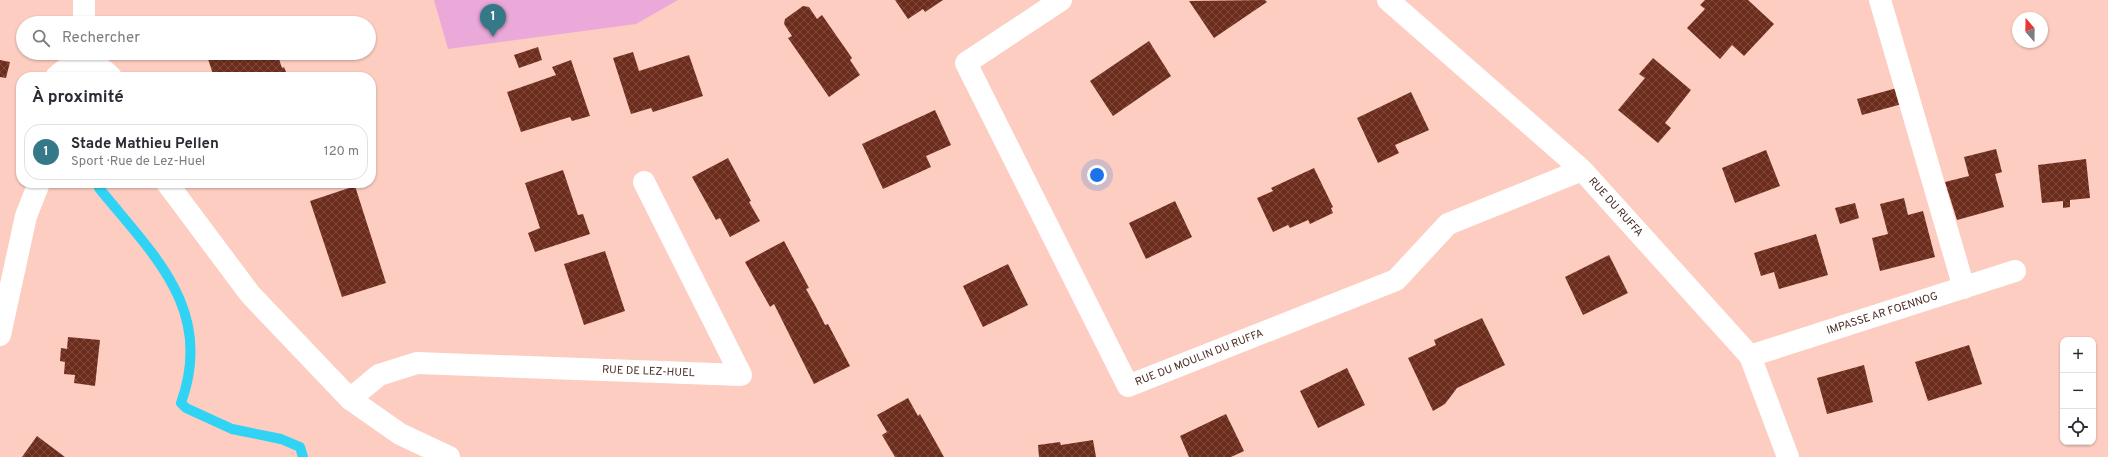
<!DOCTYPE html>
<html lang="fr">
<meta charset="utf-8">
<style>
body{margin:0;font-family:Overpass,sans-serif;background:#f7f7f7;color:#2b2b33}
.controls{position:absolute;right:12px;bottom:12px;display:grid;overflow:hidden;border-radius:8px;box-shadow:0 1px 3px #0004}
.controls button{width:36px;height:36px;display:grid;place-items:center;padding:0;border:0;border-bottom:1px solid #e1e1e2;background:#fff;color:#2b2b33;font:20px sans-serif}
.compass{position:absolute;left:2012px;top:12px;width:36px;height:36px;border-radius:50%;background:#fff;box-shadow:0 1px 3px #0004;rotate:340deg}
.you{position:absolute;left:1097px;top:175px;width:14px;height:14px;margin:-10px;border:3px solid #fff;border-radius:50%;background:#1a73e8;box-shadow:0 0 0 6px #1a73e833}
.badge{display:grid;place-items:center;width:26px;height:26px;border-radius:50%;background:#357989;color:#fff;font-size:13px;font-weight:700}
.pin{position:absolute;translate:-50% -33px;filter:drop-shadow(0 1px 2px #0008)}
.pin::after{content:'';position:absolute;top:21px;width:14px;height:12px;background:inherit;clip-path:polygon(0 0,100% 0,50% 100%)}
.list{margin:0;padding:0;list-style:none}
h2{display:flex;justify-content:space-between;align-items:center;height:52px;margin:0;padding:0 16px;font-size:17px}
h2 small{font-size:13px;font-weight:400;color:#7c7c81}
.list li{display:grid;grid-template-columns:26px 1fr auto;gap:12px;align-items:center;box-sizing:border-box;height:56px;margin:0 8px 8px;padding:0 8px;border:1px solid #e1e1e2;border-radius:16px}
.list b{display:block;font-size:15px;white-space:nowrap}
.list p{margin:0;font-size:13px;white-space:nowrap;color:#7c7c81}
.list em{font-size:13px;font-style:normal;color:#7c7c81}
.icon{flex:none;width:22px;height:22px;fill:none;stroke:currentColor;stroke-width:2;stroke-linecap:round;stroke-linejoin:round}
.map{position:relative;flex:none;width:2108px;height:457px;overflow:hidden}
.search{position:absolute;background:#fff;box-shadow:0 1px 3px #0004;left:16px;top:16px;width:360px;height:44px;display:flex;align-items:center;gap:10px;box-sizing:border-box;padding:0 14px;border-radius:22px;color:#7c7c81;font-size:15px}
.panel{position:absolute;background:#fff;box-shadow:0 1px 3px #0004;left:16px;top:72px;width:360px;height:116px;border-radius:16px}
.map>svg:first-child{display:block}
.garden{fill:#eba9da}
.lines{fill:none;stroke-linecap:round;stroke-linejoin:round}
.stream{stroke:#31d3f5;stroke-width:10}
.building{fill:url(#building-cross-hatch)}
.minor{stroke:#fff;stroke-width:22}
.labels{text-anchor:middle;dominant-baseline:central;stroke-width:4;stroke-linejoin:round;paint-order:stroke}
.street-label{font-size:11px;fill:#4a2c24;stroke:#fedfd6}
</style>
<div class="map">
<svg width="2108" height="457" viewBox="0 0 2108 457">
<defs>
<pattern id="building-cross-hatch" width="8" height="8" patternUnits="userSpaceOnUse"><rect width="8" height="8" fill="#6c2d1d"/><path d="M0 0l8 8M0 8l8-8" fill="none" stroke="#7f4a3d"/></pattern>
</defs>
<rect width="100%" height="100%" fill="#fccdc0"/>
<path class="garden" d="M434,0H678L636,24L448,49Z"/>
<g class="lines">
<path class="stream" d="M99,188C153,255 215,309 181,403L186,408L232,429L281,439L300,447L303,457"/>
</g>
<path class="building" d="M895,0H943L925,12L923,9L908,19Z
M1265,0L1267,2L1214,38L1189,1Z
M1705,0H1748L1774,24L1744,56L1732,45L1720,59L1687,28L1705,9L1700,5Z
M803,6L809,7L817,19L822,15L852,58L850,60L860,75L829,97L788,38L792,36L784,24L785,19Z
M244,16L246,23H222Z
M1149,41L1171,76L1113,116L1090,81Z
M538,47L542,60L519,68L514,55Z
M633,52L639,71L689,55L703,96L653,112L651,108L631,114L613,58Z
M206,53H277L282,68L284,67L288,77H214Z
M1653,58L1691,90L1665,123L1671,128L1658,143L1618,110L1645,78L1639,74Z
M0,60L10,62L6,78L0,77Z
M571,60L590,116L572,121L570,117L521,132L507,92L556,75L552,67Z
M1897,88L1902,104L1862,115L1857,99Z
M1411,92L1429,130L1395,145L1399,153L1378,163L1357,118Z
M935,110L951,145L926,156L931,167L883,189L862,144Z
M1996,149L2002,172L1995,174L2004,207L1957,220L1945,182L1969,176L1964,157Z
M1766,150L1780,186L1735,203L1722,168Z
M728,158L751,201L749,202L760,221L730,237L720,218L716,220L692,177Z
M2086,159L2090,198L2070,200V207L2063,208V201L2042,203L2038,165Z
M1314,168L1333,207L1331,208L1333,213L1310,224L1308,220L1290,228L1288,225L1273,232L1257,198L1273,191L1271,188Z
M563,170L578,215L583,214L590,234L535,252L528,233L540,228L525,183Z
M355,186L386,283L342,297L310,201Z
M1904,198L1908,215L1923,211L1935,257L1880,271L1872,238L1888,234L1880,204Z
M1175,201L1192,237L1146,259L1129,223Z
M1855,203L1859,218L1840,224L1835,208Z
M1816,234L1828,275L1779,289L1774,272L1761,276L1754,253Z
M784,241L809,288L806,289L816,307L825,325L828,324L850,366L814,384L774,304L770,307L745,262Z
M605,251L625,311L584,325L564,264Z
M1609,255L1628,293L1583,315L1565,277Z
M1008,264L1028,305L983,327L963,286Z
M1482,318L1505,365L1457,388L1445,404L1433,411L1408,358L1436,345L1434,340Z
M68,337L100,340L95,386L74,383L75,375L64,374L65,362L60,361L61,348L67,349Z
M1969,345L1982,384L1928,401L1915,362Z
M1864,365L1873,402L1827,414L1817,378Z
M1347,368L1365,405L1318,428L1300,391Z
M908,398L918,416L920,414L944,457H895L882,435L887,432L877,415Z
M1226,414L1244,451L1231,457H1189L1180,436Z
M37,436L65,457H22Z
M1093,440L1096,457H1039L1038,445L1060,442L1061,445Z"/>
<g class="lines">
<g class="minor">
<path d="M84,0V23"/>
<path id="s1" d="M1061,0L966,63L1128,386L1396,280L1448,224L1582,170"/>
<path id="s2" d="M1388,0L1582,170L1750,356L1788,457"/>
<path d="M1880,0L1964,288"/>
<path d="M56,77C73,60 94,59 111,77"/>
<path d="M167,183L250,294L350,399L400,434L449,457"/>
<path d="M0,335L26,216L39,183"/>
<path id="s3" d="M1750,356L2015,271"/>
<path id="s4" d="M350,399L379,375L417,363L741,375L644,182"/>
</g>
</g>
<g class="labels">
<g class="street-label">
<text stroke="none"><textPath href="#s2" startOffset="308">RUE DU RUFFA</textPath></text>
<text stroke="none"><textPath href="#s3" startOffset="139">IMPASSE AR FOENNOG</textPath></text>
<text stroke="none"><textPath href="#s1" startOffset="552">RUE DU MOULIN DU RUFFA</textPath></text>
<text stroke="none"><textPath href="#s4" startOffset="309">RUE DE LEZ-HUEL</textPath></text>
</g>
</g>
</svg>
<div class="controls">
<button>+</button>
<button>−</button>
<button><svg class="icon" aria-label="locate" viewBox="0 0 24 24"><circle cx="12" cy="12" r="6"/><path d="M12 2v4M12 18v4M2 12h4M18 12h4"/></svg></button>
</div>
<svg class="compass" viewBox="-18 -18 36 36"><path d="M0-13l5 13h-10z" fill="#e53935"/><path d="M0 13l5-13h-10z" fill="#7c7c81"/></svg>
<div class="you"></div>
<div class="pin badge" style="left:493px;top:37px">1</div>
<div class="search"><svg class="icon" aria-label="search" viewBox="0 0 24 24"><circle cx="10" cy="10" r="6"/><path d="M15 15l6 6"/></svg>Rechercher</div>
<section class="panel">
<h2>À proximité<small></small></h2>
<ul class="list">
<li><span class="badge">1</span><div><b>Stade Mathieu Pellen</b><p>Sport · Rue de Lez-Huel</p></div><em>120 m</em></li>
</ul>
</section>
</div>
